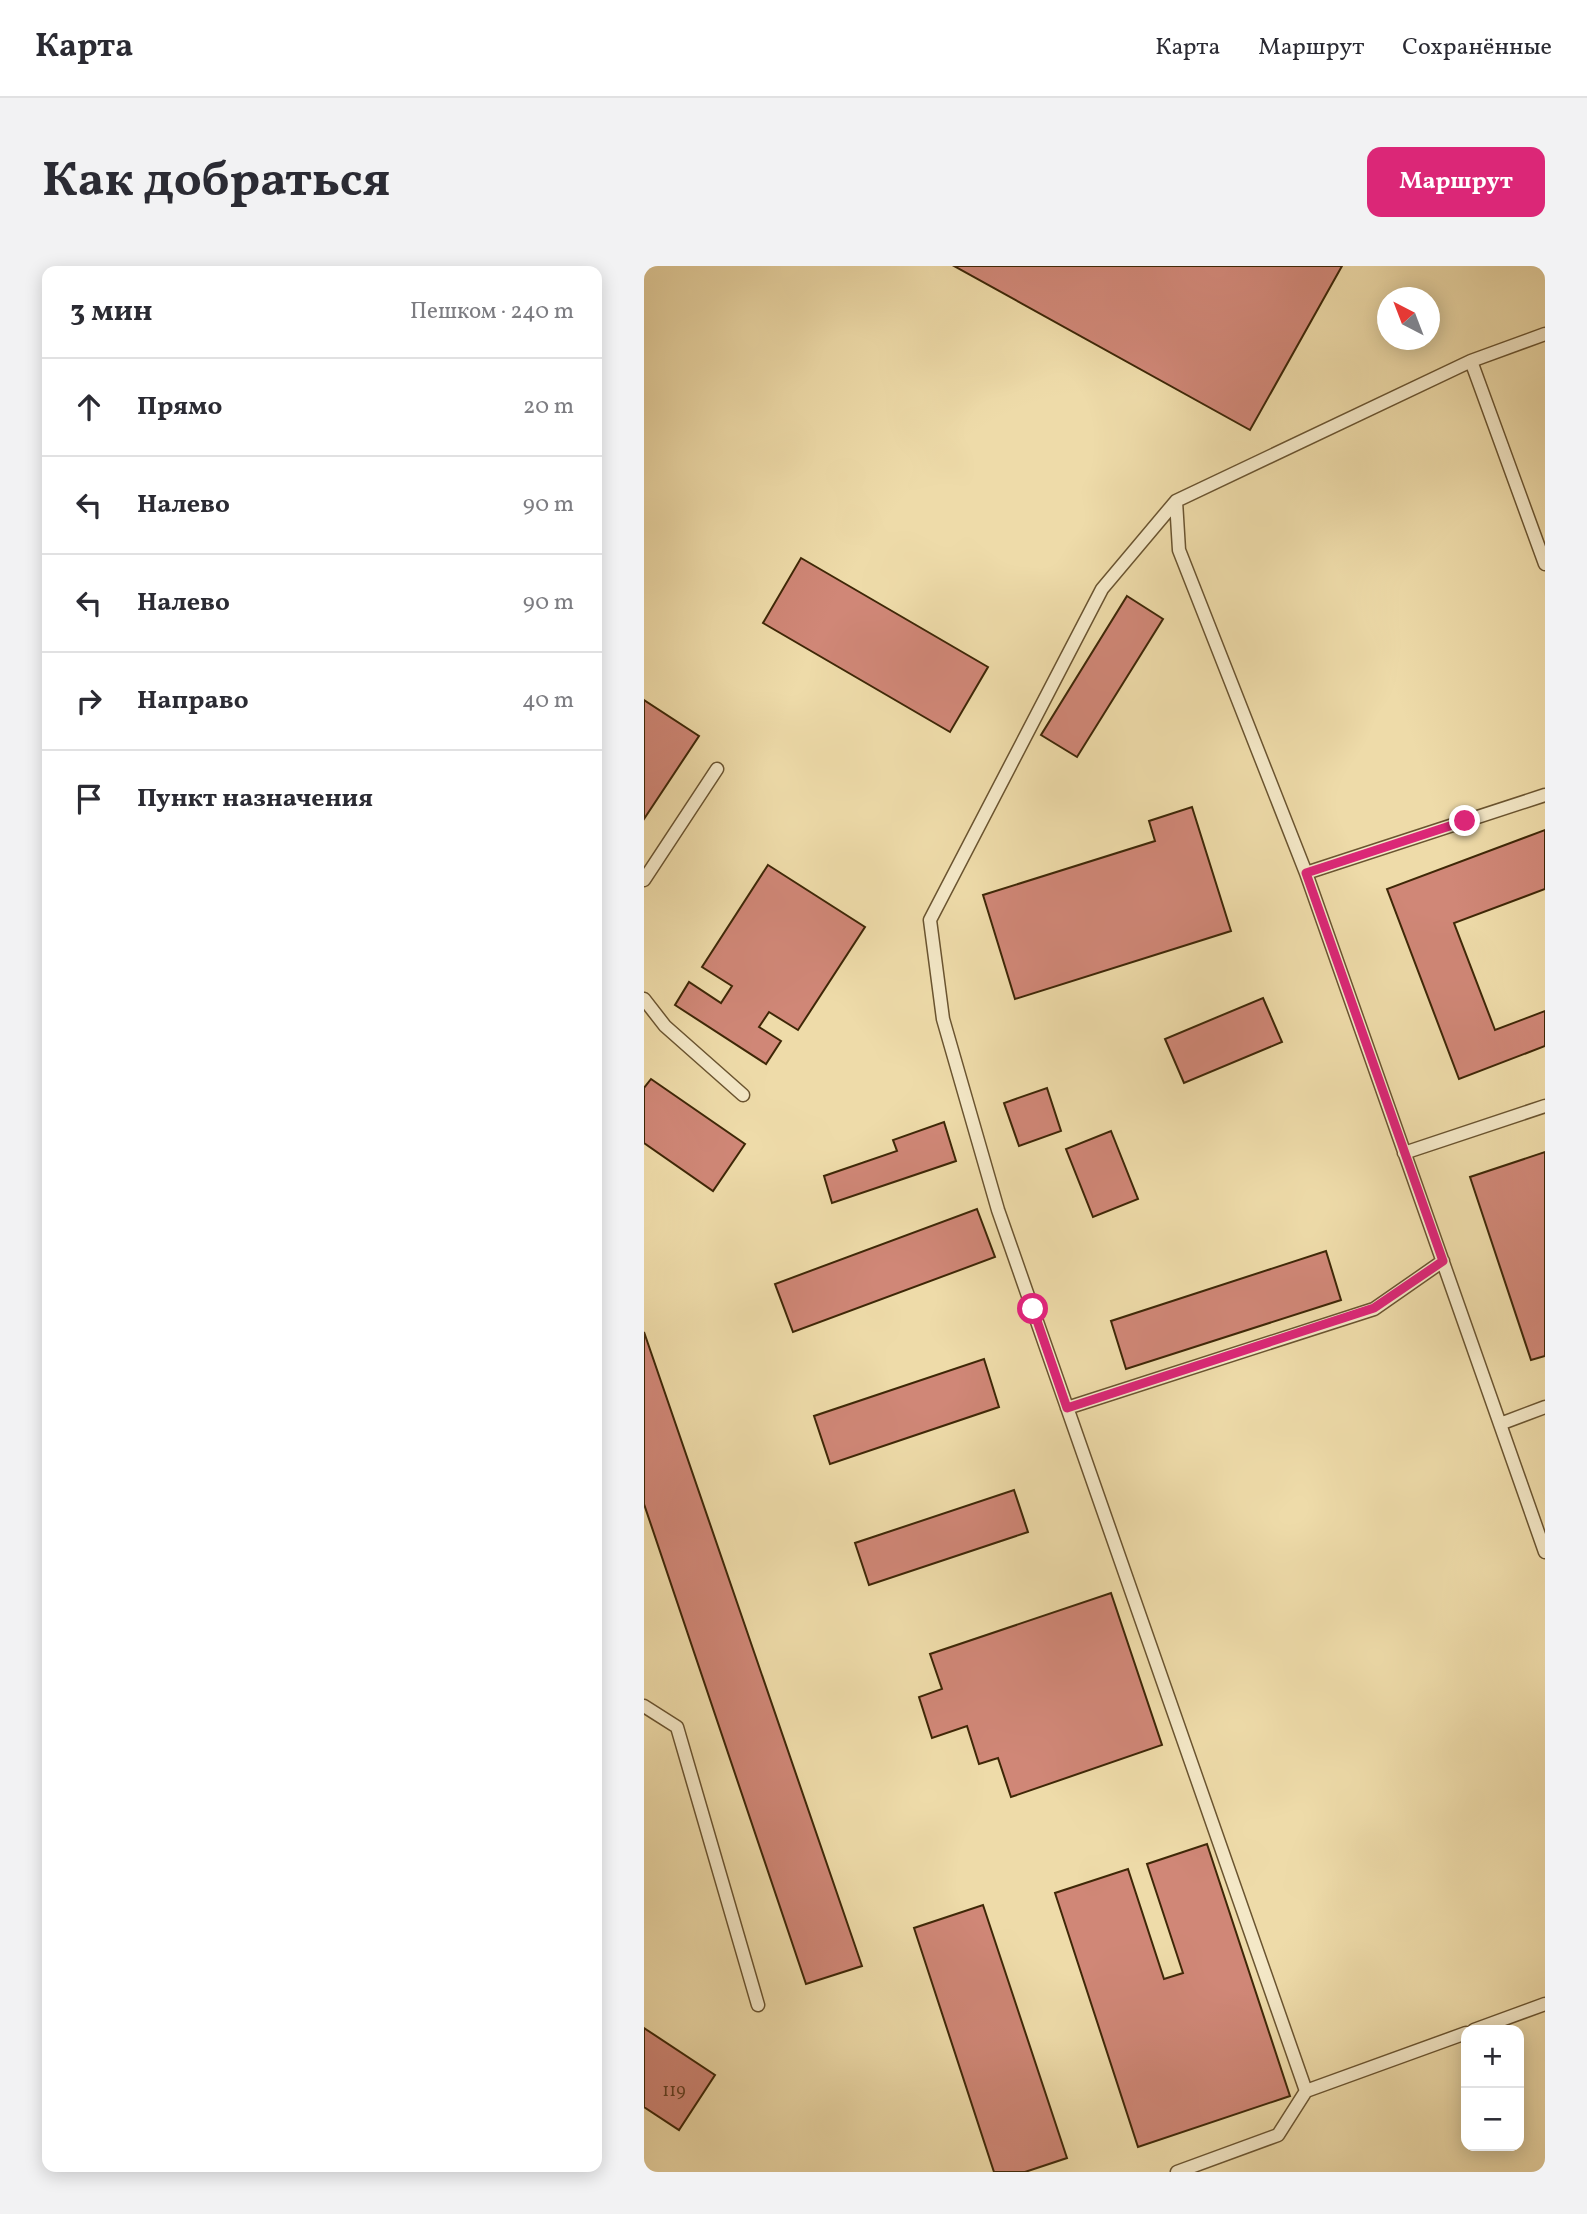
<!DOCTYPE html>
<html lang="ru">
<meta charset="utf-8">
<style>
body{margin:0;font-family:Vollkorn,serif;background:#f2f2f3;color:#2b2b33}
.controls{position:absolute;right:21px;bottom:21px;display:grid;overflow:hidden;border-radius:14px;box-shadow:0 4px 18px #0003}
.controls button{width:63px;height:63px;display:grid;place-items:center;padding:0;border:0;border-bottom:2px solid #e1e1e2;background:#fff;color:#2b2b33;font:35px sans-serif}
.compass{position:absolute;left:733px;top:21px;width:63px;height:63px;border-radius:50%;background:#fff;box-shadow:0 4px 18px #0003;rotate:318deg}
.stop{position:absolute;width:21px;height:21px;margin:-16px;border:5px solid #db2777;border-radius:50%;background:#fff}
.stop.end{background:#db2777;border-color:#fff;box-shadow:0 2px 7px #0008}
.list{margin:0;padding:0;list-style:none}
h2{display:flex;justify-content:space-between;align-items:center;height:91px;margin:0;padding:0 28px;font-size:30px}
h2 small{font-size:23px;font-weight:400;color:#7c7c81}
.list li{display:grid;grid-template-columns:46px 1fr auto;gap:21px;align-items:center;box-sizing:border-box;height:98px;padding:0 28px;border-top:2px solid #e1e1e2}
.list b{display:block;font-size:26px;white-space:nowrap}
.list em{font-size:23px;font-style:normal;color:#7c7c81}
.icon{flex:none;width:38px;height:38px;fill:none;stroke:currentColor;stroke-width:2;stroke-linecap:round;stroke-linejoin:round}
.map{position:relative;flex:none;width:901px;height:1906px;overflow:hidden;border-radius:14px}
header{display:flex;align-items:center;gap:42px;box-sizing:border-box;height:98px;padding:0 35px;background:#fff;border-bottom:2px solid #e1e1e2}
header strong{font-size:33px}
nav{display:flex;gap:38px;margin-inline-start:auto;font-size:24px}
.intro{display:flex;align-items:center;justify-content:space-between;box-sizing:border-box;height:168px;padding:0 42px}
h1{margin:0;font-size:49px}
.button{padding:18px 32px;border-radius:14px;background:#db2777;color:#fff;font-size:24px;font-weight:700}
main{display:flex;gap:42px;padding:0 42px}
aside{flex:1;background:#fff;border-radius:14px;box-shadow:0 4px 18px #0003}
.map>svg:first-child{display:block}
.building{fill:#d08777;stroke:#3e2707;stroke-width:2}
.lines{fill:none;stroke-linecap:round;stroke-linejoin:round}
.service-casing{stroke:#6a5430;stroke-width:15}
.service{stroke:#f4e8c7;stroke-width:12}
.route{stroke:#db2777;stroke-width:9}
.labels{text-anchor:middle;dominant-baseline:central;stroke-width:6;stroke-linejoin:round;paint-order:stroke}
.number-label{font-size:18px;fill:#623f23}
</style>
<header>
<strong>Карта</strong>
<nav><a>Карта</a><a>Маршрут</a><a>Сохранённые</a></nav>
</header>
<div class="intro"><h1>Как добраться</h1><a class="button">Маршрут</a></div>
<main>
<aside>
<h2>3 мин<small>Пешком · 240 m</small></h2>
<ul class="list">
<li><svg class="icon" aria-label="ahead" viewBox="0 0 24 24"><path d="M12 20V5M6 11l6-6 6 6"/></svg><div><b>Прямо</b></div><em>20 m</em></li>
<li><svg class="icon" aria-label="left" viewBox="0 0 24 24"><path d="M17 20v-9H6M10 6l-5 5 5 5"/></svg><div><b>Налево</b></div><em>90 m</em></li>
<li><svg class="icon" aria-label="left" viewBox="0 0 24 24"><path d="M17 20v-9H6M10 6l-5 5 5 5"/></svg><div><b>Налево</b></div><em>90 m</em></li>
<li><svg class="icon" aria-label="right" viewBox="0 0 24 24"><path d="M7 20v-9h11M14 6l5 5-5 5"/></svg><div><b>Направо</b></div><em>40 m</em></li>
<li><svg class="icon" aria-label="arrive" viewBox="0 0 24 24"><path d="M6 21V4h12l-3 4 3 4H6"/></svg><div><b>Пункт назначения</b></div></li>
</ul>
</aside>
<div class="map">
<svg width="901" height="1906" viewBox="0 0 901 1906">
<rect width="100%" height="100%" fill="#eedba9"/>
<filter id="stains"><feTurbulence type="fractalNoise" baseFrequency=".00286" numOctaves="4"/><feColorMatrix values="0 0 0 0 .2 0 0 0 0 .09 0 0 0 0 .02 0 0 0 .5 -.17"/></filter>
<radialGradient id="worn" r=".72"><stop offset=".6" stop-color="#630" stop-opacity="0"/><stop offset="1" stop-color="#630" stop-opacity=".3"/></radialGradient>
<path class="building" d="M310,0H698L606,164Z
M157,292L344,401L306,466L119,357Z
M483,330L519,353L433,491L397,469Z
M0,434L55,470L0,553Z
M548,541L587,665L371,733L339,629L511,575L505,555Z
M901,564V623L810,657L851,764L901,745V780L815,813L743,623Z
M124,599L221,661L154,764L125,746L115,761L137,775L122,798L31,739L45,716L77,737L88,720L58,701Z
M619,732L638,776L540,817L521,773Z
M7,813L101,878L69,925L0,877V822Z
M403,822L417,865L375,880L360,837Z
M300,856L312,895L188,937L180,910L253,885L249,874Z
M467,865L494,933L449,951L422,883Z
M901,886V1090L887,1094L826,911Z
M333,943L351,991L149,1066L131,1018Z
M682,985L697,1034L482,1103L467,1055Z
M0,1066L218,1700L162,1718L0,1238Z
M340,1093L355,1141L186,1198L170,1150Z
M370,1224L384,1266L225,1319L211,1277Z
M467,1327L518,1479L367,1531L354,1492L335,1498L323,1460L288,1472L275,1431L298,1423L286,1388Z
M563,1578L646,1830L494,1881L411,1627L484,1603L520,1713L539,1707L503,1598Z
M339,1639L423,1892L381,1906H350L270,1662Z
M0,1762L71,1809L35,1864L0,1841Z"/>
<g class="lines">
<g class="service-casing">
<path id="service" d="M827,95L901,298
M532,235L535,284L662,607L901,1286
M662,607L901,529
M0,614L73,503
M0,733L21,760L99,829
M760,887L901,840
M423,1142L730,1043L799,995
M856,1158L901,1141
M0,1440L33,1461L114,1739
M830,1764L901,1738
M822,1767L662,1825L354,944L299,753L286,654L458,323L532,235L827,95L901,68
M533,1906L634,1869L662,1825"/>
</g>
<use href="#service" class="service"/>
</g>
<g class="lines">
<path class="route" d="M389,1043L423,1142L730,1042L799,995L662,607L821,555"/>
</g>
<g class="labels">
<g class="number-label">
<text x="30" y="1825">119</text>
</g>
</g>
<rect width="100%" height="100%" filter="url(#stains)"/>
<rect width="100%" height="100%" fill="url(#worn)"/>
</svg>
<div class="controls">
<button>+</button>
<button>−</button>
</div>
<svg class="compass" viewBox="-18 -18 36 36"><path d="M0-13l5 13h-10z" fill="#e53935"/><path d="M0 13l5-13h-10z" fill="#7c7c81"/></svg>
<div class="stop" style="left:389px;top:1043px"></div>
<div class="stop end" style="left:821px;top:555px"></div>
</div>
</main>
